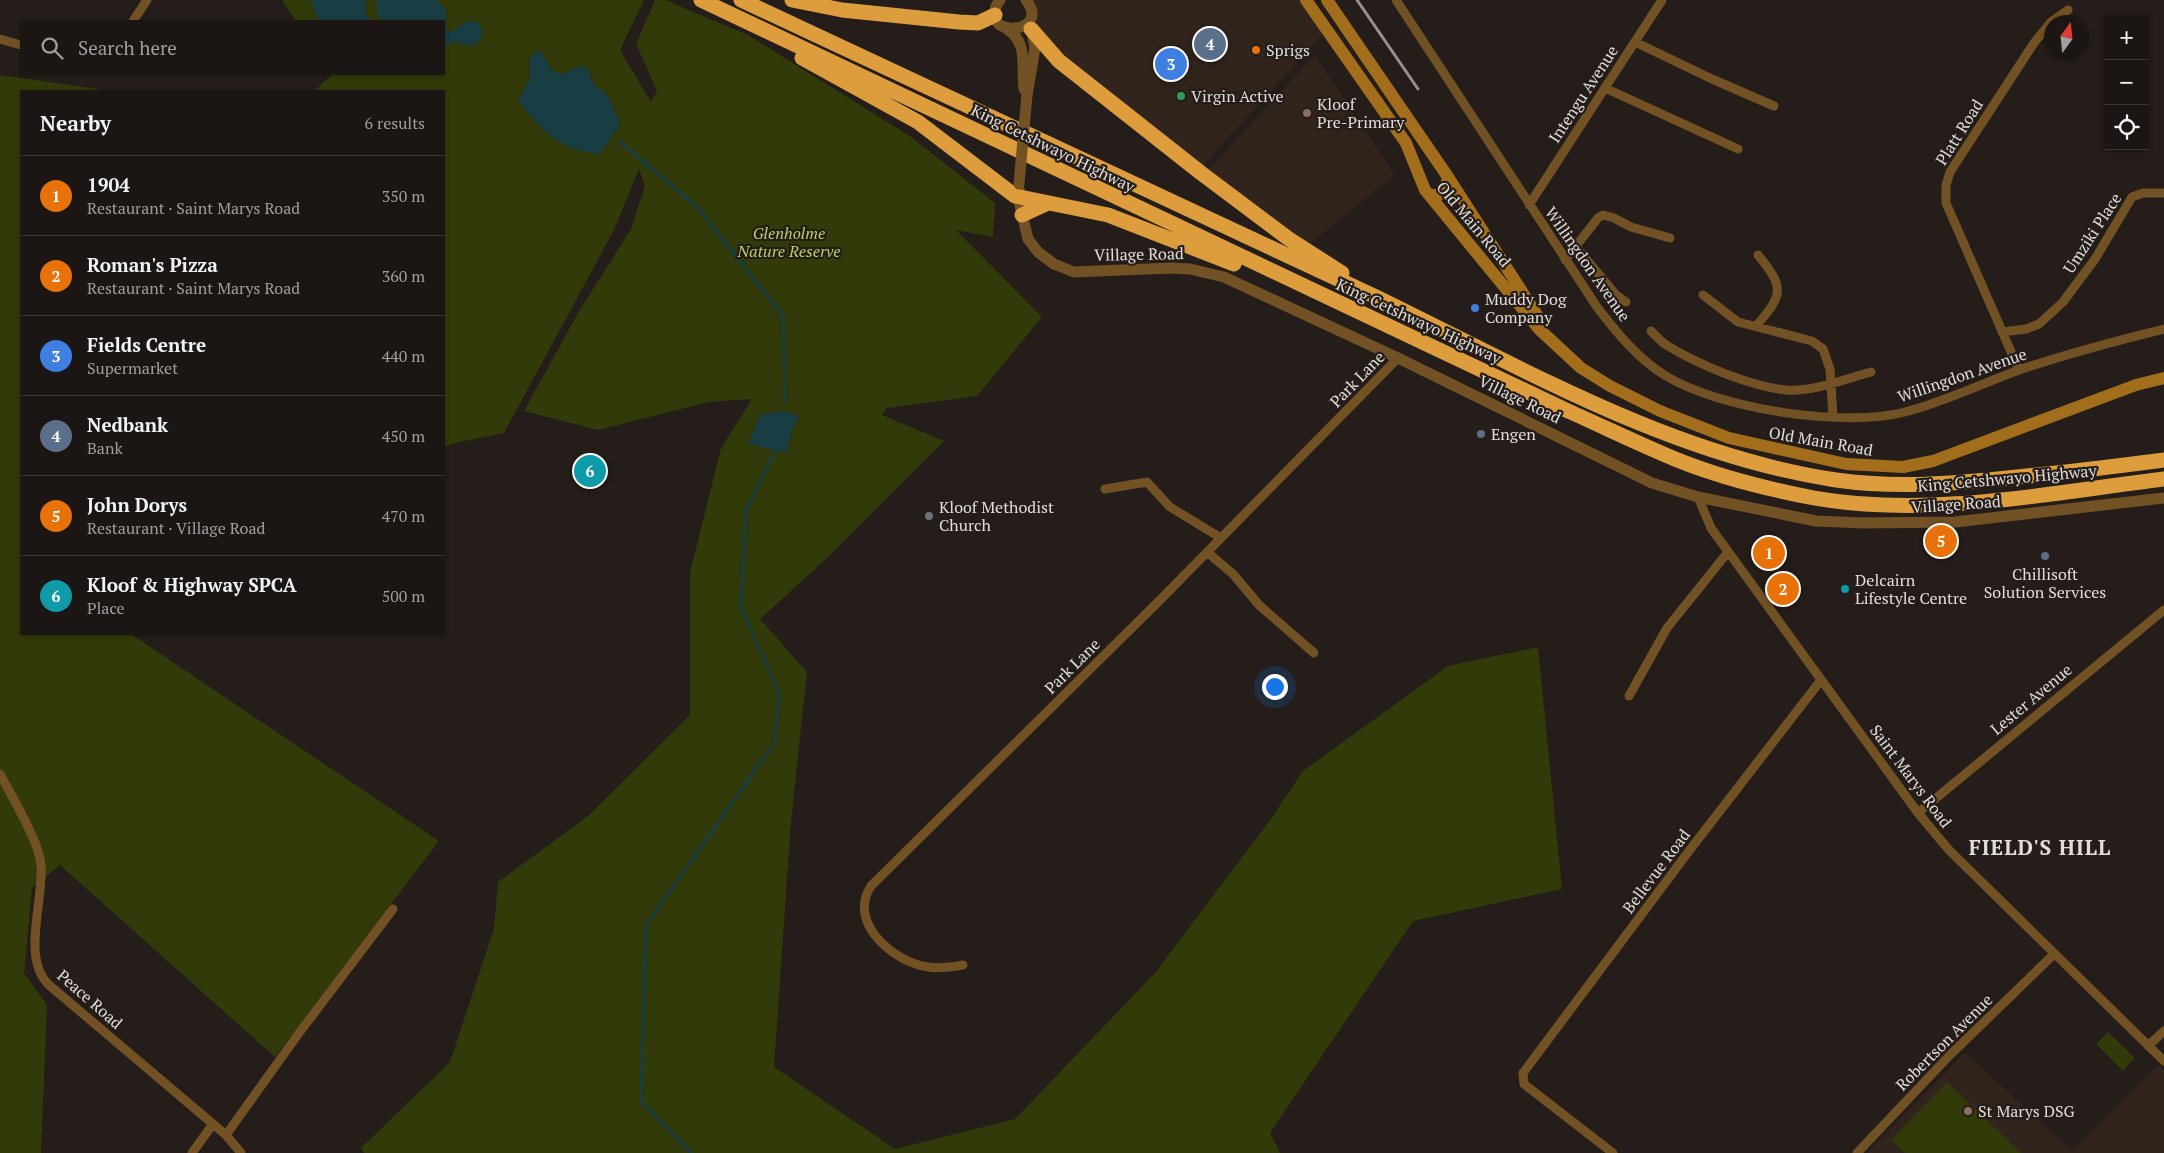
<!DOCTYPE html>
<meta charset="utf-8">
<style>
body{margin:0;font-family:"PT Serif",serif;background:#241f1c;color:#f1f3f6}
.controls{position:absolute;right:15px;top:15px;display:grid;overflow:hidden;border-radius:0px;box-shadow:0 1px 4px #0004}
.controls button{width:45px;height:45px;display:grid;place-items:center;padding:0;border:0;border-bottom:1px solid #393533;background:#1b1613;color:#f1f3f6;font:25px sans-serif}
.compass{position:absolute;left:2044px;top:15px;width:45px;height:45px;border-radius:50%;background:#1b1613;box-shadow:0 1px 4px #0004;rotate:15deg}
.you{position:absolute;left:1274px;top:686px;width:18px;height:18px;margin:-12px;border:4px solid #fff;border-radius:50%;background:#1a73e8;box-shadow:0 0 0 8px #1a73e833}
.badge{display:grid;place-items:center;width:32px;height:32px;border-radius:50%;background:#7c3aed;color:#fff;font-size:16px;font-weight:700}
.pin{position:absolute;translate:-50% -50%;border:2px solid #fff;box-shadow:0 1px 5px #0006}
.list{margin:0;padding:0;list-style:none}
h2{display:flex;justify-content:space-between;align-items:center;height:65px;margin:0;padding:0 20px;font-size:21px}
h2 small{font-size:16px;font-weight:400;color:#a09fa0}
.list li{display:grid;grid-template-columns:32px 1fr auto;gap:15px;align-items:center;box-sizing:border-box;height:80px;padding:0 20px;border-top:1px solid #393533}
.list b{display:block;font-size:19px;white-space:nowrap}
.list p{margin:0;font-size:16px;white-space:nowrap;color:#a09fa0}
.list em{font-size:16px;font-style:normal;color:#a09fa0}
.icon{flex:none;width:28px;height:28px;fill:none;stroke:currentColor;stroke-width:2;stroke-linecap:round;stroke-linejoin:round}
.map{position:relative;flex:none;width:2164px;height:1153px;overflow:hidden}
.search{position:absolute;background:#1b1613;box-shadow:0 1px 4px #0004;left:20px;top:20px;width:425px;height:55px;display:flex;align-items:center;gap:12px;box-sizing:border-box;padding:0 18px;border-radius:0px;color:#a09fa0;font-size:19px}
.panel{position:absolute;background:#1b1613;box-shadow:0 1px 4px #0004;left:20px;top:90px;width:425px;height:545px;border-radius:0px}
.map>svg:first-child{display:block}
.built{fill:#30241c}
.green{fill:#333a09}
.water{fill:#183d42}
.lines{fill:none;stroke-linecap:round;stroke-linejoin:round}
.stream{stroke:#183d42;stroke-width:3}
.minor{stroke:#725225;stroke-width:9}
.tertiary{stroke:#725225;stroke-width:11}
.secondary{stroke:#a26e1c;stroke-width:12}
.motorway{stroke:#dd9d3d;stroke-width:15}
.rail{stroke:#96918e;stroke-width:3}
.tertiary-bridge{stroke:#725225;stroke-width:11}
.food-dot{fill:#e8710a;stroke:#241d19;stroke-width:2}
.leisure-dot{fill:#2e9e5b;stroke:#241d19;stroke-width:2}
.education-dot{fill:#8d6e63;stroke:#241d19;stroke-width:2}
.shop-dot{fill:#3f7fe0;stroke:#241d19;stroke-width:2}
.service-dot{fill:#5c6f8a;stroke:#241d19;stroke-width:2}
.worship-dot{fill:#6b7280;stroke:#241d19;stroke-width:2}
.culture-dot{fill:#0f9aa8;stroke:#241d19;stroke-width:2}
.labels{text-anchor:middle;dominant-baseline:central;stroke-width:4.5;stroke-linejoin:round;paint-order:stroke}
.poi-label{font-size:16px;fill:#e1ddda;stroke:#241d19;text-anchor:start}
.street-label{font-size:16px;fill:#e1ddda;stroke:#241d19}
.park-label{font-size:16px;font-style:italic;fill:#bbcf62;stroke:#241d19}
.district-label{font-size:21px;font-weight:bold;letter-spacing:1px;fill:#e1ddda;stroke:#241d19}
</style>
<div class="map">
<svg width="2164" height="1153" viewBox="0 0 2164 1153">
<rect width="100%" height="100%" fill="#241d19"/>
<path class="built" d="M1028,0H1299L1324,33L1200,169L1067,64L1030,17Z
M1315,55L1395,175L1306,247L1207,171Z
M1965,1052L2072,1151L2158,1065L2164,1071V1153H1867Z"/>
<path class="green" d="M282,0H644L620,50L651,102L657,91L636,44L655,0H665L748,35L911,137L995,203L993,237L956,230L1042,317L977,396L887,408L882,415L944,441L826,559L760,619L807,672L791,821L774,1067L895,1149L1015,1119L1154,974L1268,823L1303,771L1448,666L1538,647L1562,889L1413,921L1270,1133L1280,1153H364L361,1148L450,1062L494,929L498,882L588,816L690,715V573L721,448L752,399L709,402L598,430L524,411L578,313L631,229L645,186L639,169L613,232L504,433L459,442L444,447V91H314L331,76L330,74H444V21H296Z
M0,75L111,91H21V634H131L439,841L275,1057L60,865L32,888L24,973L47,1005L41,1153H0Z
M2108,1032L2135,1058L2123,1071L2096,1044Z
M1947,1082L2021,1153H1905L1891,1140Z"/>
<path class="water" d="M310,0H365L366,13L370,21H319Z
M376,0H437L446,10L447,31L452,32C462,23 471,15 482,27V37L474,46L452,42L444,47V21H389L377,17Z
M539,49L554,72L565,74L574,68L586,66L594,84L609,97L620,124L600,154C555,148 546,134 518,101L530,77L529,59Z
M783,411L799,416L792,430L786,453L748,444L760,415Z"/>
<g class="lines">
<path class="stream" d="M620,142L697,207L783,316L785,403
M691,1153L641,1101L646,925L775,742L779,693L741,608L746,511L777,447"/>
<path class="minor" d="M1396,0L1597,307C1616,332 1639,360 1666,376C1720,409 1844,428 1905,412C1944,402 1981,384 2019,370C2066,354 2115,341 2164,329
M133,21L147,0
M0,39L21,45
M1635,42L1712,79L1774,106
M1605,88L1738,149
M1529,205L1662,0
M1576,247L1616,295L1626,302
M1565,260L1598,218L1603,215L1614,218L1631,227L1670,238
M1703,295L1738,322L1812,341L1823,349L1830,369L1833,417
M1757,325C1784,294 1784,287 1758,255
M1651,331C1656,336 1662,343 1668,346C1697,364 1752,387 1786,390C1813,392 1845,379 1871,372
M2002,332L2026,329L2039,324L2063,302L2095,259L2132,197L2143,193H2164
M2019,370L1946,203V185L1950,172L2034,43L2051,22L2068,10
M1105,489L1147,482L1170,507L1221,538
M1698,497L1711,528L1918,813L1949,850L2164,1061
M1207,552L1233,574L1259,605L1314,653
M1629,696L1667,628L1728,552
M0,774C12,797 39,841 41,865C44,900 21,959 49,985L226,1135L241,1153
M1918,813L2164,610
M963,965C952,967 940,969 928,967C893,962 847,922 871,886L1161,599L1398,358
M2148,1046L2164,1031
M226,1135L299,1033L393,909
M192,1153L213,1124
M1613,1153L1524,1084L1523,1073L1689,851L1821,680
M1857,1153L1948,1057L2054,954"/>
<path class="tertiary" d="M1000,0C972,38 1054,37 1026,0
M1007,29C1029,43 1021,67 1024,89
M1027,95L1035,48L1032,31
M1019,189L1018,197L1028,239L1038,252L1054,264L1074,272L1172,268L1190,269L1224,277L1398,358L1652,483L1698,497L1816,521L1863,523L1955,522L2164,498"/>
<path class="secondary" d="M1306,0L1406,143L1425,190L1539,329L1581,368L1610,386L1660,411L1729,438L1846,464L1903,467L1933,461L2136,385L2164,378
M1327,0L1448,177L1537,315
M1430,195H1439L1445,192L1448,177"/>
<path class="motorway" d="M701,0L1568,411C1604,427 1639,444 1675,459C1719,477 1767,489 1814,498C1929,518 2050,493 2164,479
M741,0C952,99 1164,196 1374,296C1523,368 1670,455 1836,480C1900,489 1962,483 2027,476C2073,472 2118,466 2164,460
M792,0L842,10L959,22L978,23L995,15
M1031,29L1059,61L1201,173L1289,239L1342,273
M802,58L918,122L1015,196L1108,215L1234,264
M1022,215L1046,204"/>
<path class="rail" d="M1357,0L1418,89"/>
<path class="tertiary-bridge" d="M1019,184L1027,95"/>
</g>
<circle class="food-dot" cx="1256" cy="50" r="5"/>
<circle class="leisure-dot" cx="1181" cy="96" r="5"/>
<g class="education-dot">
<circle cx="1307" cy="113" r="5"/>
<circle cx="1968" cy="1111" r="5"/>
</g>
<circle class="shop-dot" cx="1475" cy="308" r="5"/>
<g class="service-dot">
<circle cx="1481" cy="434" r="5"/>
<circle cx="2045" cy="556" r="5"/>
</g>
<circle class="worship-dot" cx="929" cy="516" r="5"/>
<circle class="culture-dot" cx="1845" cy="589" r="5"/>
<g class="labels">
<g class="poi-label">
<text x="1266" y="50">Sprigs</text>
<text x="1191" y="96">Virgin Active</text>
<text x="1317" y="104">Kloof<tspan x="1317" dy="18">Pre-Primary</tspan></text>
<text x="1485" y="299">Muddy Dog<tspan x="1485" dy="18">Company</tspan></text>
<text x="1491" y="434">Engen</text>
<text x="939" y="507">Kloof Methodist<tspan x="939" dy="18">Church</tspan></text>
<text x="2045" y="574" text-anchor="middle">Chillisoft<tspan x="2045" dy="18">Solution Services</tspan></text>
<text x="1855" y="580">Delcairn<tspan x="1855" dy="18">Lifestyle Centre</tspan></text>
<text x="1978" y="1111">St Marys DSG</text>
</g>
<g class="street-label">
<text transform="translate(1583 94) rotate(-57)">Intengu Avenue</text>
<text transform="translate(1959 132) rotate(-58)">Platt Road</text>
<text transform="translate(1053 148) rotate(26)">King Cetshwayo Highway</text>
<text transform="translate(1474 224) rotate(50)">Old Main Road</text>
<text transform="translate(2092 233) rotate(-57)">Umziki Place</text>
<text transform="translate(1139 254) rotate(-1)">Village Road</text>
<text transform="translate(1588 264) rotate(55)">Willingdon Avenue</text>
<text transform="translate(1419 321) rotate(25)">King Cetshwayo Highway</text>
<text transform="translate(1962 375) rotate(-19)">Willingdon Avenue</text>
<text transform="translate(1357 379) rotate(-46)">Park Lane</text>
<text transform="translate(1520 399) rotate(26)">Village Road</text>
<text transform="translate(1821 441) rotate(10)">Old Main Road</text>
<text transform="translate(2007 478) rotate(-5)">King Cetshwayo Highway</text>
<text transform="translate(1956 504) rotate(-4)">Village Road</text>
<text transform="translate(1072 666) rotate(-45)">Park Lane</text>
<text transform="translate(2031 699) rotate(-40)">Lester Avenue</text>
<text transform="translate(1911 776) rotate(53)">Saint Marys Road</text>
<text transform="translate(1656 871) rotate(-53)">Bellevue Road</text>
<text transform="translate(90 999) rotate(41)">Peace Road</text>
<text transform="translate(1944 1042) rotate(-45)">Robertson Avenue</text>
</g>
<g class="park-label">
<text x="789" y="233">Glenholme<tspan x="789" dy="18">Nature Reserve</tspan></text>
</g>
<g class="district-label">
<text x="2040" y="847">FIELD'S HILL</text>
</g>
</g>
</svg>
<div class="controls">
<button>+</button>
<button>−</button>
<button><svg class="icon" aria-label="locate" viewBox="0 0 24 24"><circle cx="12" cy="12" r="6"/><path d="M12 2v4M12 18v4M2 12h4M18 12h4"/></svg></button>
</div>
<svg class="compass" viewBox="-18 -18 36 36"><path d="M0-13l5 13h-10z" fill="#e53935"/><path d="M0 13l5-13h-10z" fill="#a09fa0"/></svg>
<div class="you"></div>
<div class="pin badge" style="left:1769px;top:553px;background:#e8710a">1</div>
<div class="pin badge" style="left:1783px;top:589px;background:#e8710a">2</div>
<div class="pin badge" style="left:1171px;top:64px;background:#3f7fe0">3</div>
<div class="pin badge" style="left:1210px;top:44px;background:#5c6f8a">4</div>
<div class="pin badge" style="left:1941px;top:541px;background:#e8710a">5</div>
<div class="pin badge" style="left:590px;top:471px;background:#0f9aa8">6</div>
<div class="search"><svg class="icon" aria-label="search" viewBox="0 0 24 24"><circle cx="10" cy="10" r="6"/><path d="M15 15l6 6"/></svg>Search here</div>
<section class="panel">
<h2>Nearby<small>6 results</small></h2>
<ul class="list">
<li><span class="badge" style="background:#e8710a">1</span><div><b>1904</b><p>Restaurant · Saint Marys Road</p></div><em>350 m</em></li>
<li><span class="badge" style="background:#e8710a">2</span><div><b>Roman's Pizza</b><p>Restaurant · Saint Marys Road</p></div><em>360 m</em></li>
<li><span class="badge" style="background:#3f7fe0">3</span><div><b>Fields Centre</b><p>Supermarket</p></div><em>440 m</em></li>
<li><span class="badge" style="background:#5c6f8a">4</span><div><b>Nedbank</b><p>Bank</p></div><em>450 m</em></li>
<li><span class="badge" style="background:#e8710a">5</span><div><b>John Dorys</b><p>Restaurant · Village Road</p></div><em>470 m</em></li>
<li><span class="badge" style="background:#0f9aa8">6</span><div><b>Kloof &amp; Highway SPCA</b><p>Place</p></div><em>500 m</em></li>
</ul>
</section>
</div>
